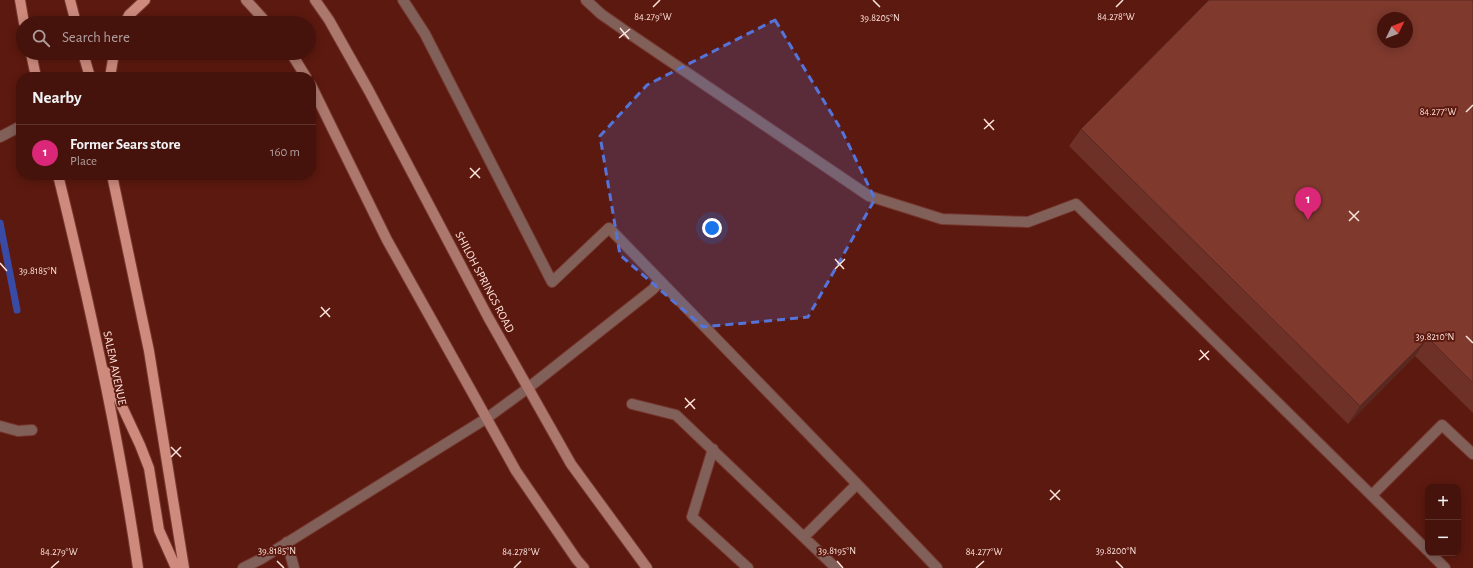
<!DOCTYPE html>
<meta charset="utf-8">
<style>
body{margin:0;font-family:"Alegreya Sans",sans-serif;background:#4c1c14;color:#f1f3f6}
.controls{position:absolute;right:12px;bottom:12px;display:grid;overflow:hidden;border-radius:8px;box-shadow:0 2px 10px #0003}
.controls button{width:36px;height:36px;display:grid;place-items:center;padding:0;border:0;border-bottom:1px solid #5d322c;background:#45130b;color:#f1f3f6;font:20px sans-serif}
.compass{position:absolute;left:1377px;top:12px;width:36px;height:36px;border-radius:50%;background:#45130b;box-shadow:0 2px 10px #0003;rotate:47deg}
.you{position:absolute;left:712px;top:228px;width:14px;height:14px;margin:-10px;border:3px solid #fff;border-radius:50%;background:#1a73e8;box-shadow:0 0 0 6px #1a73e833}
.badge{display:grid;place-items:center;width:26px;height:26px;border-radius:50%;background:#db2777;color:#fff;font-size:13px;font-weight:700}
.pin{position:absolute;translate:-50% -33px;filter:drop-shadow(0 1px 2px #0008)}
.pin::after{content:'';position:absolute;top:21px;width:14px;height:12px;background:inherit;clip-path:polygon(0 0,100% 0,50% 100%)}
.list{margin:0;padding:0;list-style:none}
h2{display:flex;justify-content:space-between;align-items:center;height:52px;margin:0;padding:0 16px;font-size:17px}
h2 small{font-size:13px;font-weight:400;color:#b09e9d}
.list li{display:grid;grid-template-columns:26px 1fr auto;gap:12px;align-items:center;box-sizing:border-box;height:56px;padding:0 16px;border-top:1px solid #5d322c}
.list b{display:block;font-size:15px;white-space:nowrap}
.list p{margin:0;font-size:13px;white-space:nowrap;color:#b09e9d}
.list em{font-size:13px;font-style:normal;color:#b09e9d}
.icon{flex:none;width:22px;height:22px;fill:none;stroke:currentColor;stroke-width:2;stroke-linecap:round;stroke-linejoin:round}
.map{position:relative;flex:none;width:1473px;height:568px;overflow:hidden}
.search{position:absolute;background:#45130b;box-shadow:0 2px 10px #0003;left:16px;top:16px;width:300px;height:44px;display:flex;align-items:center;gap:10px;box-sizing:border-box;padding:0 14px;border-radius:22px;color:#b09e9d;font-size:15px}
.panel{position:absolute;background:#45130b;box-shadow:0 2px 10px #0003;left:16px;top:72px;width:300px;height:108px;border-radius:16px}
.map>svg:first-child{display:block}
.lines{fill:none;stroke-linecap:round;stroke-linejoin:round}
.stream{stroke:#3a4ba5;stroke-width:7}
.lane-casing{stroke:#763930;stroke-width:12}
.secondary-casing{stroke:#763930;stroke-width:12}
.primary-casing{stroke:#763930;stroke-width:12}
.lane{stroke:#816059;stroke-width:10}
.secondary{stroke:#ac786d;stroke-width:10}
.primary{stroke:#cd8a7d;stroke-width:10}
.wall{fill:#6d3127}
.shaded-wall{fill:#592820}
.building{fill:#7f392d;stroke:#592820;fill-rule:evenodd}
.marked{fill:#5574da;fill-opacity:0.2;stroke:#5574da;stroke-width:3;stroke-dasharray:8 5;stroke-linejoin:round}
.ticks{fill:none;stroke:#fee4de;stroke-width:1.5}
.labels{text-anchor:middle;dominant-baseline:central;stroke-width:4;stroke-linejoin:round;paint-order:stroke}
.street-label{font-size:12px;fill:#fee4de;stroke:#5c190f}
.ticks-label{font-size:10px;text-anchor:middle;fill:#fee4de;stroke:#5c190f;stroke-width:4;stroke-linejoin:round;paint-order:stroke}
</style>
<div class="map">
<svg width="1473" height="568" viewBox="0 0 1473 568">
<rect width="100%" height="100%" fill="#5c190f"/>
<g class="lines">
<path class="stream" d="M0,223L17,310"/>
<g class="lane-casing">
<path id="lane" d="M403,0L425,34L552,282L609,228L857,484L804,537
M586,0L601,14L624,30L869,196L942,219L1028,222L1076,204L1428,551
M0,137L21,126
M632,404L676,415L836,568
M0,426L18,431L32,430
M713,449L692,517L748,568
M857,484L937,568
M1372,495L1442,425L1473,454
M287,542L294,568
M1430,553L1445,568
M243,568L261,559L487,418L528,388L652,290L660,282"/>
</g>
<g class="secondary-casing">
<path id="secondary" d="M246,0L267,23
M315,0L329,20L369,91L488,317L571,464L647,568
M291,53L306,77
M311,85L387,240L429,315L516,471L577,560L584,568"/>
</g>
<g class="primary-casing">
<path id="primary" d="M20,0L24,23
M70,0L76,23
M125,23L129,15L145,0
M31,53L36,77
M83,53L90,77
M110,77L114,53
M58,175C90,305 119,436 138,568
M112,175L149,351L184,568
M106,372L140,445L149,468L159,530L176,568"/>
</g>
<use href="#lane" class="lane"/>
<use href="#secondary" class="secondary"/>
<use href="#primary" class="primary"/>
</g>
<path class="wall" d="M1473,1V413L1415,356L1348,424L1069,146L1081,129Z"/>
<path class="shaded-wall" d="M1428,338L1415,356L1348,424L1360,406Z"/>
<path class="building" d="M1209,0H1472L1473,1V383L1428,338L1360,406L1081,129ZM1383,18H1407V42H1383Z"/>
<path class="marked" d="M775,20L842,131L875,199L808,317L703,327L620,255L600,136L647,85Z"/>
<path class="ticks" d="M873,0L880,7M653,7L660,0M1116,7L1123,0M620,28L629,39M619,38L630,29M1466,112L1473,105M984,119L994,130M984,129L994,120M470,168L480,178M470,178L480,168M1349,211L1359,221M1349,221L1359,211M835,259L844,269M0,263L7,271M835,269L845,259M321,307L330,317M320,317L330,308M1466,336L1473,343M1200,350L1209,360M1199,360L1209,351M685,398L695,409M685,408L695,399M171,447L181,457M171,457L181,447M1050,490L1060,500M1050,500L1060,490M277,561L284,568M837,561L843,568M1116,561L1123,568M51,568L59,561M514,568L521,561M976,568L984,561"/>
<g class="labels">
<g class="street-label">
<text transform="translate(485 282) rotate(62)">SHILOH SPRINGS ROAD</text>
<text transform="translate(115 368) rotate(78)">SALEM AVENUE</text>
</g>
</g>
<g class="ticks-label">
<text x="653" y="20">84.279°W</text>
<text x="1116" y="20">84.278°W</text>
<text x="880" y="21">39.8205°N</text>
<text x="1438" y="115">84.277°W</text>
<text x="38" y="274">39.8185°N</text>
<text x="1435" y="340">39.8210°N</text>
<text x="277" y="554">39.8185°N</text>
<text x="837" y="554">39.8195°N</text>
<text x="1116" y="554">39.8200°N</text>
<text x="59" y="555">84.279°W</text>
<text x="521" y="555">84.278°W</text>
<text x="984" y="555">84.277°W</text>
</g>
</svg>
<div class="controls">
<button>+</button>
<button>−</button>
</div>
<svg class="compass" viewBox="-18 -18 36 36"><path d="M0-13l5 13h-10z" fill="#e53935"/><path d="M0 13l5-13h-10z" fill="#b09e9d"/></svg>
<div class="you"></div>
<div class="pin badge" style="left:1308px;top:220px">1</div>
<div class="search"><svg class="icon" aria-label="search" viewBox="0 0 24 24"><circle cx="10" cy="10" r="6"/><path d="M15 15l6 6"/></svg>Search here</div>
<section class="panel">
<h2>Nearby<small></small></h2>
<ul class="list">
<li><span class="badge">1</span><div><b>Former Sears store</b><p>Place</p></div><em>160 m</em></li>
</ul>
</section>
</div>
